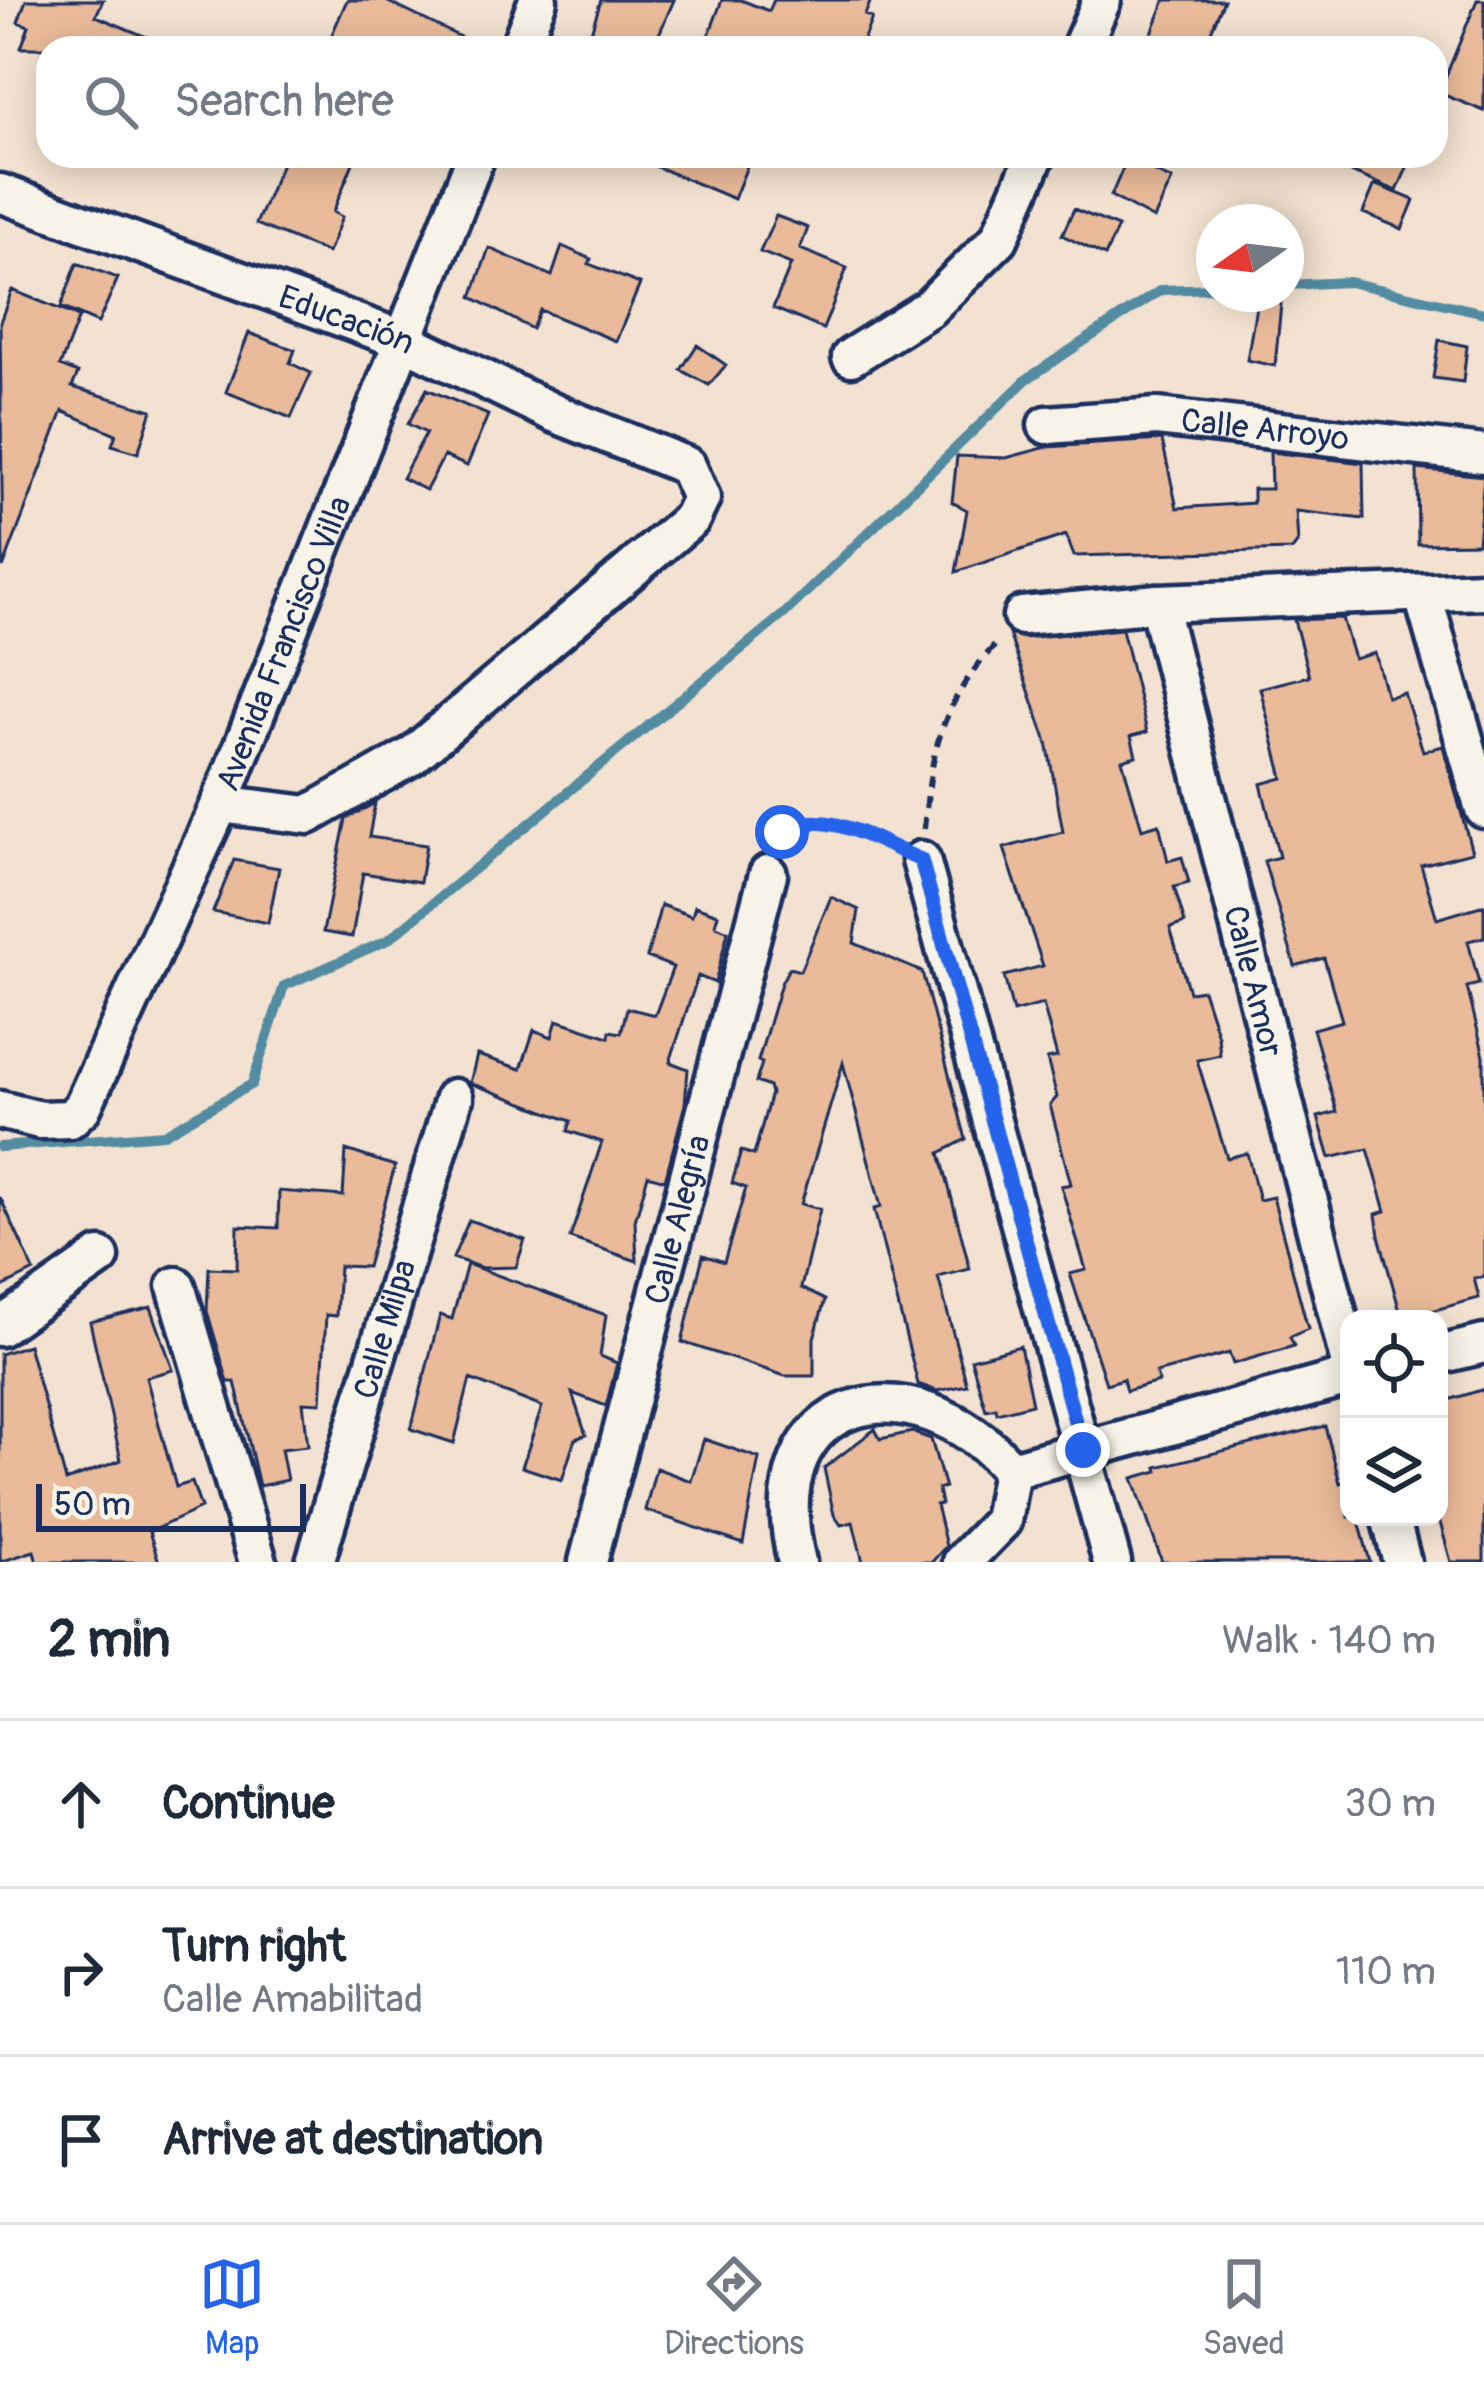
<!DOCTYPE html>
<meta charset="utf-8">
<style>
body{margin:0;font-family:Pangolin,sans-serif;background:#f2f2f3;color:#1f2937}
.controls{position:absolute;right:36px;bottom:36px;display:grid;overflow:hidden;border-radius:24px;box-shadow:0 6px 30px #0003}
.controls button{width:108px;height:108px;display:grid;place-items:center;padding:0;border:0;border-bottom:3px solid #e0e1e3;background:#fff;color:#1f2937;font:60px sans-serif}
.compass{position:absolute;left:1196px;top:204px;width:108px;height:108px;border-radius:50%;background:#fff;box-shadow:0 6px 30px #0003;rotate:256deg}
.scale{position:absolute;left:36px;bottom:30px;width:270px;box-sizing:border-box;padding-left:12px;border:6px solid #1b2f5e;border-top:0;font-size:33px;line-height:42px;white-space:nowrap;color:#1b2f5e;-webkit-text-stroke:9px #f7f3e8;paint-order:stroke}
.stop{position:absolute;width:36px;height:36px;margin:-27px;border:9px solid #2563eb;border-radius:50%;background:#fff}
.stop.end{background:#2563eb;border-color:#fff;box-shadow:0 3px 12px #0008}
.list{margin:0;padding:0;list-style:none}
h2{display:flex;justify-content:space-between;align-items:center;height:156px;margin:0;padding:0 48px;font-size:51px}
h2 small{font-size:39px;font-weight:400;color:#747a83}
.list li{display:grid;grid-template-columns:78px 1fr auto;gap:36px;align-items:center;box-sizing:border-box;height:168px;padding:0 48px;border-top:3px solid #e0e1e3}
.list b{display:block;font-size:45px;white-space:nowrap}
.list p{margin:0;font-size:39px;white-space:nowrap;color:#747a83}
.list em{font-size:39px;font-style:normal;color:#747a83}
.icon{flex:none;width:66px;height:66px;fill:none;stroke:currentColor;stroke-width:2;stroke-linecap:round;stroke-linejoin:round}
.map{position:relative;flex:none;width:1484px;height:1562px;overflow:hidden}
.search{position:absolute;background:#fff;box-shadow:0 6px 30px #0003;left:36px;right:36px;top:36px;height:132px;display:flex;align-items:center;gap:30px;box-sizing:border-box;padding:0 42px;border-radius:36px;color:#747a83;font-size:45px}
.sheet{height:660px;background:#fff}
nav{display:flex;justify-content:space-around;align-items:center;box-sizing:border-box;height:168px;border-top:3px solid #e0e1e3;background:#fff;font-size:33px;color:#747a83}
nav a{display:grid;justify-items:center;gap:6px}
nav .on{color:#2563eb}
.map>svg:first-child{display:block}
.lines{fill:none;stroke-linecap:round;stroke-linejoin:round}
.stream{stroke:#528ba1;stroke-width:10}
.building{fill:#eabb9a;stroke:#1b2f5e;stroke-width:3}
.minor-casing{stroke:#1b2f5e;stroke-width:45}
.path{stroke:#1b2f5e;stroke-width:6;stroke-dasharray:12 9;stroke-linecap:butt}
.minor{stroke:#f7f3e8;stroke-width:36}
.route{stroke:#2563eb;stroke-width:15}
.labels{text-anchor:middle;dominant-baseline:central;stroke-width:9;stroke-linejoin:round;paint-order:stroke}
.street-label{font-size:33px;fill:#1b2f5e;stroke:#f7f3e8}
</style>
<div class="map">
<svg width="1484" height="1562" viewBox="0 0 1484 1562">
<rect width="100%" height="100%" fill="#f3e2d1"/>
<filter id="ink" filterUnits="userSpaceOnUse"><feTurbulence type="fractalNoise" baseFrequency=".00833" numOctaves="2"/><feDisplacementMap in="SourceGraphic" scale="24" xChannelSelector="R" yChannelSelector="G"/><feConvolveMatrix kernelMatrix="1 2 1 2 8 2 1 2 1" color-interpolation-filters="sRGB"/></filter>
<g filter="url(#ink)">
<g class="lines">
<path class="stream" d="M1286,285L1349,282L1484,313
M0,1147L164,1134L252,1084L284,986L388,940L784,614L1027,379L1161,290L1214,288"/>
</g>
<path class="building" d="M26,0H103L96,16L173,48H21L29,26L18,22Z
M347,0H384L483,48H326Z
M601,0H674L653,48H586Z
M722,0H741L769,11L774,0H871L865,15L872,18L860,48H704Z
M1165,0H1224L1204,48H1177L1150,38Z
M1477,0H1484V111L1439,93Z
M285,156H337L353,163L333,212L342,217L328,253L256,224Z
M631,156H751L734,199Z
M1312,156H1412L1397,191Z
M1127,159L1172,180L1154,219L1111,196Z
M1375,184L1414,200L1402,229L1363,213Z
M1074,209L1118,227L1105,256L1062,235Z
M776,216L808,228L800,249L847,268L823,329L773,308L791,264L760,252Z
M562,246L591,259L589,264L640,284L616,341L540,310L532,329L472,297L489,248L552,276Z
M77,263L118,278L98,323L61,307Z
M12,290L79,317L60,366L78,373L72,387L152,410L138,453L112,445L116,434L63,411L3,568L0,322Z
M1258,294H1282L1275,366L1247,360Z
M249,333L295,350L290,363L311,373L291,418L226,392Z
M1439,340L1467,346L1463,382L1433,378Z
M697,345L726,365L709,385L681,370Z
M427,389L488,415L467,466L444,456L426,490L402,478L426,433L408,424Z
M1162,440L1177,508L1253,503V489H1271L1270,452L1363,463L1364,519L1296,511L1298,542L1292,550L1074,556L1066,535L956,572L967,510L952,502L957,456L1006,458L1047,447Z
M1417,469L1484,476L1478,543L1418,544Z
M1342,618L1354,659L1375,653L1387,697L1404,693L1423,751L1443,746L1472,852L1421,865L1437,919L1484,905V937L1468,941L1479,984L1467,987L1484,1056V1277L1474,1278L1479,1298L1402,1319L1379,1236L1376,1214L1386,1211L1368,1149L1330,1158L1318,1117L1337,1112L1313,1029L1342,1021L1324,958L1295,966L1264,861L1279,857L1261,784L1283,778L1260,688L1309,676L1294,620Z
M1122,629L1147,732L1131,736L1136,756L1122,760L1142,829L1159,824L1168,861L1182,857L1189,883L1174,887L1185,923L1170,928L1189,992L1203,990L1218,1036L1220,1055L1197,1060L1227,1158L1247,1153L1259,1200L1273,1197L1308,1329L1290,1337L1294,1346L1233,1364L1229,1353L1156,1373L1159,1382L1126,1391L1123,1379L1106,1384L1070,1274L1086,1270L1061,1186L1071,1184L1050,1105L1057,1097L1047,1059L1057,1057L1043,1004L1013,1012L1004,976L1043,966L1004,848L1063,832L1047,742L1009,634L1024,638Z
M375,803L369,837L426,845L420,882L363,873L352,937L323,932L346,819Z
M234,860L279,868L268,923L213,912Z
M831,897L859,910L854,943L922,972L966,1139L940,1153L970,1269L938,1277L967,1385L937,1391L918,1384L874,1209L881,1207L843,1063L801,1204L820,1209L801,1288L825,1300L814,1338V1376H785L682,1342L703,1255L724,1262L746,1188L732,1183L741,1151L754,1155L771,1093L769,1087L756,1082L762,1063L758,1061L781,983L789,968L800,971Z
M661,905L692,916L695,906L718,914L715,925L728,931L715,983L698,976L670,1062L688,1069L685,1104L665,1180L648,1175L635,1221L637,1261L570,1238L602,1142L568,1131L571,1121L470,1083L477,1055L521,1069L534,1030L552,1037L557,1020L609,1037L610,1031L621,1033L627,1008L655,1015L673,967L647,957Z
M346,1150L395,1166L367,1267L339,1266L336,1316L326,1315L321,1403L303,1402L308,1446L281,1449L287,1480L259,1486L235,1382H228L207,1311L209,1268L237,1269L238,1226L278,1228L279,1191L343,1196Z
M0,1197L34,1271L0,1288Z
M469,1220L525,1240L516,1267L482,1268L453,1258Z
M467,1264L606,1315L600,1356L617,1363L606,1406L572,1393L586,1435L575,1439L562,1480L522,1467L542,1407L470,1379L454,1443L411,1429L440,1315L452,1319Z
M151,1307L173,1370L146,1377L176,1487L192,1482L201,1508L149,1532L159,1562H37L34,1551L0,1562V1354L28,1345L66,1481L121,1460L90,1322Z
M1020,1346L1032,1404L997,1413L996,1408L986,1410L971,1359Z
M1484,1389V1562H1451L1439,1519V1403Z
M1325,1426L1340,1483L1349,1481V1517H1358L1370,1562H1162L1133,1478L1158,1471L1157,1467Z
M875,1429L880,1439L912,1432L931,1439L945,1488L938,1489L941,1504L936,1505L946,1546L932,1562H863L853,1522L841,1525L834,1515L824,1468Z
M704,1439L759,1458L743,1544L645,1510L656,1468L691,1481Z"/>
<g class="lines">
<g class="minor-casing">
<g id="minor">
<path d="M519,48L538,0"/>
<path d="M1081,48L1102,0"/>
<path id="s1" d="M0,193L403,340L554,413L687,466L701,498L691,519L412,756L308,815L220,804"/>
<path d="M851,357L929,308L999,239L1035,156"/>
<path id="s2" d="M1047,425L1157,417L1484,454"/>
<path d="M1423,595L1484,809"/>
<path id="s3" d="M1158,603L1349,1360"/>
<path d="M1022,616L1158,603L1484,590"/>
<path d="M921,860L1112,1562"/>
<path id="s4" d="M0,1110L40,1120L70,1119L82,1108L220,804L476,156"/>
<path d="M176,1286L258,1562"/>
<path d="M0,1327L100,1257"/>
<path d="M1439,1355L1484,1344"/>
<path d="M1011,1470L1349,1377"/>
<path d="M1390,1517L1402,1562"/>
<path id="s5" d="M315,1562L454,1098"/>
<path id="s6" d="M588,1562L768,874"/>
<path d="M797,1562C754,1392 913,1357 1011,1470"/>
<path d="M962,1562L1002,1521L1011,1470"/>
</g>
</g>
<path class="path" d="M924,829C932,746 941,703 999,641
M779,841C795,796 859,835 888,846"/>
<use href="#minor" class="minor"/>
</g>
</g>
<g class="lines" filter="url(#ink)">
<path class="route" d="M782,832C822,804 880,843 921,860L1083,1450"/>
</g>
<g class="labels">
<g class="street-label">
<text stroke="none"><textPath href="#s1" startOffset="369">Educación</textPath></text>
<text stroke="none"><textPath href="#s2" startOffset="219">Calle Arroyo</textPath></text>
<text stroke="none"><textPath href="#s4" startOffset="594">Avenida Francisco Villa</textPath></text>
<text stroke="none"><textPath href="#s3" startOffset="390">Calle Amor</textPath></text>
<text stroke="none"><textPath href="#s6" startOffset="354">Calle Alegría</textPath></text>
<text stroke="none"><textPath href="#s5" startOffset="243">Calle Milpa</textPath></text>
</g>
</g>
</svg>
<div class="controls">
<button><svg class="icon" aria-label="locate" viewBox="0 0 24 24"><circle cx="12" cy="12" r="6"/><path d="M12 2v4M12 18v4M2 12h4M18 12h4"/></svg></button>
<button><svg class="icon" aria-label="layers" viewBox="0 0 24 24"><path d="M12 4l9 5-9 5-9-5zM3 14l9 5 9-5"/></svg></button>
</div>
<svg class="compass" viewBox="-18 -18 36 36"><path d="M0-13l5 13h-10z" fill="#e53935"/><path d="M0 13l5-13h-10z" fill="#747a83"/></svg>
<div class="scale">50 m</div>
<div class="stop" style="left:782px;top:832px"></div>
<div class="stop end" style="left:1083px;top:1450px"></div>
<div class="search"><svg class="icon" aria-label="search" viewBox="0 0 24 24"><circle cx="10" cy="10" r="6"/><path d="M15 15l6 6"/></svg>Search here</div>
</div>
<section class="sheet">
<h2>2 min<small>Walk · 140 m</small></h2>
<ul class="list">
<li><svg class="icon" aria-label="ahead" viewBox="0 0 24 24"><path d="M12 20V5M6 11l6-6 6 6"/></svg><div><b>Continue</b></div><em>30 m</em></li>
<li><svg class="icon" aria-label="right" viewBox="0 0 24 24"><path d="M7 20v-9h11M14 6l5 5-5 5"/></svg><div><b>Turn right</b><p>Calle Amabilitad</p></div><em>110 m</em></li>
<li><svg class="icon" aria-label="arrive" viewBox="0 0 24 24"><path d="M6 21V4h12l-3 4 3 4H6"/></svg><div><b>Arrive at destination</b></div></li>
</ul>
</section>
<nav>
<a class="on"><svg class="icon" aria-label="map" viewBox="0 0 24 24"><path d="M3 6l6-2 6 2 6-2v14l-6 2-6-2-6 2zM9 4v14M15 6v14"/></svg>Map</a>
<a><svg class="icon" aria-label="directions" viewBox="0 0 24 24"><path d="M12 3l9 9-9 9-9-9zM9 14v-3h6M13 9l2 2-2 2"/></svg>Directions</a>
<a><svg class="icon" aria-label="saved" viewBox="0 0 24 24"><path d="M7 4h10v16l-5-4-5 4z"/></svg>Saved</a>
</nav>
